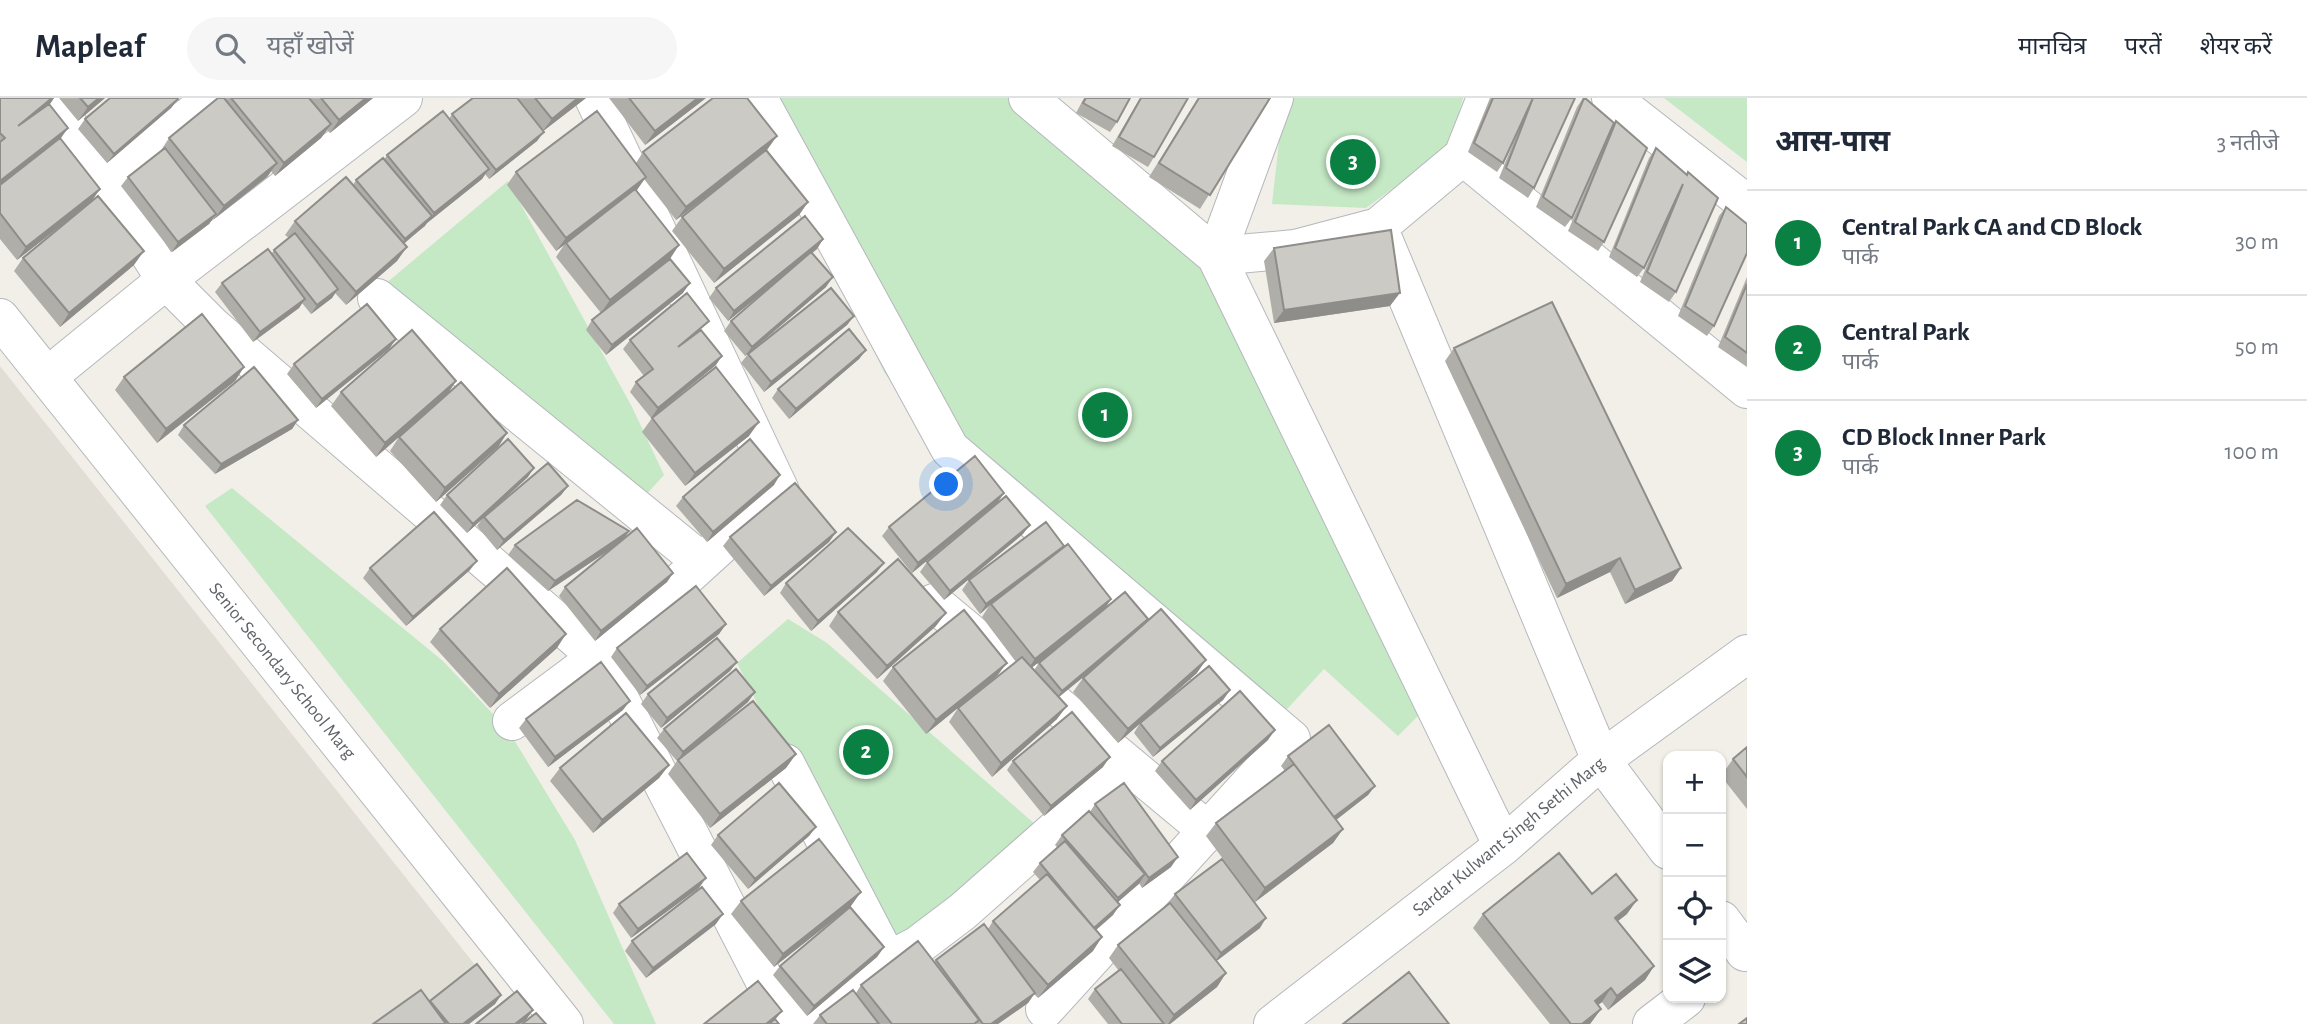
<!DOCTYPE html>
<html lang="hi">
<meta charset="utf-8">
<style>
body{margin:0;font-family:"Alegreya Sans","Noto Sans Devanagari",sans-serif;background:#f6f6f7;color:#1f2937}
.controls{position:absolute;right:21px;bottom:21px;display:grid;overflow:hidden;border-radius:14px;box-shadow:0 2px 5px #0004}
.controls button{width:63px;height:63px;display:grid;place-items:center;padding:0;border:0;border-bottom:2px solid #e0e1e3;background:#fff;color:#1f2937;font:35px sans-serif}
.you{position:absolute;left:947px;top:387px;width:24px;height:24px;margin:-18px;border:5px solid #fff;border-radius:50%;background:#1a73e8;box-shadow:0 0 0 10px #1a73e833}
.badge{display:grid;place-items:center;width:46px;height:46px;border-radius:50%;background:#0b8043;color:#fff;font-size:23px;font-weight:700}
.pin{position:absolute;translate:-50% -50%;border:4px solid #fff;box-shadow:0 2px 7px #0006}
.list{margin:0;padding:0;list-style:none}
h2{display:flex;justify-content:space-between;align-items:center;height:91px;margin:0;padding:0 28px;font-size:30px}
h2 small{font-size:23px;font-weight:400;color:#747a83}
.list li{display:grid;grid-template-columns:46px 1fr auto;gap:21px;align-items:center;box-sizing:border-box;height:105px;padding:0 28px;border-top:2px solid #e0e1e3}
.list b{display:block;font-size:26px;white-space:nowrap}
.list p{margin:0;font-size:23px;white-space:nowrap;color:#747a83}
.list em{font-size:23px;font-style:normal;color:#747a83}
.icon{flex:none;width:38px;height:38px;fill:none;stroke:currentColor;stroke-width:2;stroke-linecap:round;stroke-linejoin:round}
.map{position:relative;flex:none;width:1747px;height:926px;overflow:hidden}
header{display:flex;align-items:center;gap:42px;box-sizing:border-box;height:98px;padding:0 35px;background:#fff;border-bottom:2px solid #e0e1e3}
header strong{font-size:33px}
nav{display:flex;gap:38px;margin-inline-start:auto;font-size:24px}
.search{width:490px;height:63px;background:#f6f6f7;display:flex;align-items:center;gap:18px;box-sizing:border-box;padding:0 24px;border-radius:38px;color:#747a83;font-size:26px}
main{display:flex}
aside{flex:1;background:#fff}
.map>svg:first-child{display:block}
.education{fill:#e1ded6}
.green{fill:#c5e8c5}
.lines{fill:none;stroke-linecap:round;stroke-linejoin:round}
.minor-casing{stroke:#b5b8bc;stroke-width:40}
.minor{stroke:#fff;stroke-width:38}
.wall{fill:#afaea9;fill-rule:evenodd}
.shaded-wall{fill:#8f8d8a}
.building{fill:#cccac5;stroke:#8f8d8a;stroke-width:2}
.labels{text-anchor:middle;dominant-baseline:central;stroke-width:7;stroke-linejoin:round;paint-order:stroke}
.street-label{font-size:19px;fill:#5f6368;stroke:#fff}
</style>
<header>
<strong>Mapleaf</strong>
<div class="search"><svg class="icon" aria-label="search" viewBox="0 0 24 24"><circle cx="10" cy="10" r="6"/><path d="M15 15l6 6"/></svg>यहाँ खोजें</div>
<nav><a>मानचित्र</a><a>परतें</a><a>शेयर करें</a></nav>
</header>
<main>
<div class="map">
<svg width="1747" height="926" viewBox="0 0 1747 926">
<rect width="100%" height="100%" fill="#f1efe8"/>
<path class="education" d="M0,268L479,872L410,926H0Z"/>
<path class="green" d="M757,0H1030L1222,155L1427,609L1398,638L1324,571L1276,623L947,361L884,274Z
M1288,0H1463L1450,49L1366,110L1272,106L1280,35Z
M1664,0H1747V64Z
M508,83L632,309L664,377L643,400L372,197Z
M232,390L443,563L508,632L575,742L656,926H614L205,408Z
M788,521L827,545L1036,727L890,855L801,694L737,565Z"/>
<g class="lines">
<g class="minor-casing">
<path id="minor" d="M51,0L166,182L212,228L598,559L787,926
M758,0L950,351L1291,641L1045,911
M1028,0L1216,158L1503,748
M1611,0L1747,106
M1463,58L1747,291
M104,86L213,0
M1378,129L1601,662L1668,752
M1216,158L1295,151L1378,129L1463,58L1486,0
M1216,158L1274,0
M377,200L702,464
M0,220L564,926
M47,279L166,182L403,0
M934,505L1208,733
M512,623L598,559L780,393L594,0
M785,665L888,863
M1721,822L1745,854
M804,926L888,863L917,848L962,814L1129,667
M1273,926L1503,748L1601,662L1747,556
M1652,926L1686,900"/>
</g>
<use href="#minor" class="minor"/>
</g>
<path class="wall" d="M0,0H54L49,7L61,41L100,91L91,104L134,167L60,229L14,173L23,160L81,112L17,162L0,141Z
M59,0H105L78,23Z
M218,0H373L330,35L327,32L321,40L275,78L271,73L267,79L214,121L213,120L209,126L172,154L121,88L128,79L160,54L169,40Z
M472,0H586L543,33L537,43L489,81L485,76L482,81L427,125L404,146L397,163L346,207L335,195L332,200L311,216L302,205L299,210L253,244L215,194L222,185L272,155L274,152L289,140L285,137L295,123L353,87L356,82L384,62L387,57L449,21L452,16Z
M609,0H706L645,47Z
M1084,0H1130L1117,24L1110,34L1076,15Z
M1140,0H1188L1154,59L1148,69L1112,48Z
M1198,0H1270L1200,111L1149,79Z
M1490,0H1575L1534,90L1528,100L1499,80L1516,38L1503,65L1497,74L1468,54Z
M1583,0L1612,29L1616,23L1604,144L1598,153L1568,133L1599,60L1572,120L1565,129L1536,109L1577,9Z
M178,1L171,10L107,65L78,31L85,21Z
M1656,50L1686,76L1688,74L1676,194L1669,204L1640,184L1660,136L1644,170L1637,179L1609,159L1649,60Z
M767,52L808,104L799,117L714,185L672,133L682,119L741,72L676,122L644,81L636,93L670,161L683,195L606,257L586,232L592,222L601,215L556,159L564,147L556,153L507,87L516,74L636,65L643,54Z
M1726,109L1714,228L1707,238L1678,218L1719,118Z
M823,141L817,151L812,155L826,189L748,256L854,218L847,227L764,294L741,265L748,256L745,258L724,233L731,223L795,168L728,223L709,200L716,190Z
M1274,150L1390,208L1274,225L1264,163Z
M1747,179V269L1718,249Z
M702,233L716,267L651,320L630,294L636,284L644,278L623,251L630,242Z
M396,241L389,251L316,310L287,276L294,266Z
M1454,250L1681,470L1672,483L1625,506L1610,474L1557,500L1445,263Z
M866,252L859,261L789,321L772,300L778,291Z
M244,269L235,283L157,345L115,292L124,279Z
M341,294L448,295L507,335L498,349L436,404L390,353L399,339L424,317L376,359L331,308Z
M652,320L749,338L685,388L642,334Z
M298,322L292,331L215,376L178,337L184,327Z
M528,379L496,409L568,388L561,397L497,452L477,428L482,421L467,435L440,407L447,397Z
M774,387L707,444L676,408L683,399Z
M998,404L912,475L882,438L889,429Z
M836,434L829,444L764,498L723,448L730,439Z
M1023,436L944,502L920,474L927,464Z
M624,441L673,475L667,484L595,543L559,498L565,489L617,447L548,493L508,457L515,447Z
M1064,448L1111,501L1105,511L1148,521L1197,575L1118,645L1073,594L1083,580L1091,573L1059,599L1057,621L992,679L949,624L958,610L1016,564L982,519L989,508L980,516L962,492L969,482ZM1059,549L1039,565L1034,572L1031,570Z
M370,470L470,472L406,528L363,480Z
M877,474L811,533L780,495L786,485Z
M838,514L936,528L877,581L829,528Z
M726,526L719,536L640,597L611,559L617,550Z
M440,531L557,550L490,610L430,544Z
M737,564L730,573L661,630L641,606L648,596Z
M893,569L997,578L926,636L883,583Z
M1230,592L1223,602L1153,659L1134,635L1140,625Z
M755,594L748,604L690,653L796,656L786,670L710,730L668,676L677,663L657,640L664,631Z
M623,612L548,669L519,630L526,621Z
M1268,642L1190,712L1155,673L1162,663Z
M1747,649V711L1721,678L1733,661Z
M1288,658L1375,688L1368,697L1336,722L1343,731L1333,745L1255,804L1206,738L1216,725L1285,673L1281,668Z
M1013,663L1103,669L1044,718L1007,672Z
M669,667L659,680L593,735L550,683L560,670Z
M1095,706L1171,769L1142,790L1139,785L1118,804L1113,817L1096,832L1093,853L1038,900L1034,896L1028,905L998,926H813L820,917L856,895L861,887L934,864L936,862L988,831L993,823L1040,782L1033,774L1040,765L1058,750L1055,747L1062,737L1090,714Z
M816,729L809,738L748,791L711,747L718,737Z
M699,790L631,840L613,815L619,806Z
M1175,796L1260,830L1216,863L1226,875L1217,889L1170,926H1108L1088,901L1095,891L1119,873L1109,860L1118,847L1169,806V805Z
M1592,796L1627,816L1618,823L1654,868L1645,882L1608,912L1602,904L1598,907L1601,911L1590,926H1550L1473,830L1483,816Z
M741,803L851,808L850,809L884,849L877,859L807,918L773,877L780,868L847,811L774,869L731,816Z
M716,826L646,880L625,853L632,843Z
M501,897L495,906L469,926H373L430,903Z"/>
<path class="shaded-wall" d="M52,0H54L50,6L11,38L18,28Z
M99,0H105L78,23L88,9Z
M366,0H373L330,35L339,22Z
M578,0H586L542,34L552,21Z
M698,0H706L645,47L655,33Z
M178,1L171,10L107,65L114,56Z
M331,26L321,40L275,78L284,65Z
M68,30L61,40L0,87V83Z
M544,34L537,43L489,81L496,72Z
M777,38L767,52L676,122L686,109Z
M277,65L267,79L214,121L224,108Z
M489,71L482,81L427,125L425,128L398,150L405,141L432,118L434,115Z
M646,79L637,92L556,153L566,140Z
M100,91L90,105L17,162L26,149Z
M808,104L799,117L714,185L724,171Z
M216,116L209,126L172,154L178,144Z
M823,141L817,151L728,223L734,213Z
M679,147L670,161L601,215L610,202Z
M407,149L397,163L346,207L356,194Z
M144,153L134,167L60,229L69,215Z
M833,179L826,189L745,258L752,249Z
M690,185L683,195L606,257L612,247Z
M338,191L332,200L311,216L317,207Z
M1400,195L1390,208L1274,225L1284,212Z
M305,201L299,210L253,244L260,234Z
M854,218L847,227L764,294L771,284Z
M396,241L389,251L316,310L322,301Z
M866,252L859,261L789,321L796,311Z
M722,258L716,267L651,320L658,310Z
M244,269L235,283L157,345L166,331Z
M456,283L447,297L376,359L385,345Z
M298,322L292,331L215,376L221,366Z
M759,324L749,338L685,388L695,375Z
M507,335L498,349L436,404L445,390Z
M534,370L528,379L467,435L473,426Z
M780,377L774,387L707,444L713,434Z
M568,388L561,397L497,452L504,442Z
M1004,395L998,404L912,475L918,465Z
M1030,427L1023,436L944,502L950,493Z
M629,433L623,443L548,493L555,483Z
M836,434L829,444L764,498L771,488Z
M1064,448L991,506L980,516L986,506Z
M1620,460L1610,474L1557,500L1566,486Z
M477,463L470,472L406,528L413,519Z
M884,465L877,474L811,533L818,523Z
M1681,470L1672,483L1625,506L1635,492Z
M673,475L667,484L595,543L601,533Z
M1111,501L1102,515L1025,575L1035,561Z
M946,515L936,528L877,581L887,568Z
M1148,521L1142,531L1055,602L1062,593Z
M726,526L719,536L640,597L647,588Z
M566,536L557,550L490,610L499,596Z
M1206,562L1197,575L1118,645L1128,631Z
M737,564L730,573L661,630L667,620Z
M1007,565L997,578L926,636L936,622Z
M1230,592L1223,602L1153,659L1160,650Z
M755,594L748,604L677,664L683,654Z
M630,603L623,612L548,669L555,659Z
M1067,608L1057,621L992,679L1001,665Z
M1275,632L1268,642L1190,712L1196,702Z
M796,656L786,670L710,730L720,716Z
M1110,659L1103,669L1044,718L1051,708Z
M669,667L659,680L593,735L602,722Z
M1375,688L1368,697L1327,729L1334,719Z
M816,729L809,738L748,791L755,781Z
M1343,731L1333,745L1255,804L1265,790Z
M1178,759L1171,769L1142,790L1149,780Z
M1145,776L1139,786L1111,810L1118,800Z
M706,780L699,790L631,840L638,831Z
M861,794L851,808L774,869L783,856Z
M1637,802L1627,816L1605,833L1615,820Z
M1120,807L1113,817L1088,839L1094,830Z
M723,816L716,826L646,880L653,870Z
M1266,820L1260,830L1214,865L1221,855Z
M1102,839L1093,853L1038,900L1048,887Z
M884,849L877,859L807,918L814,908Z
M1654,868L1645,882L1608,912L1617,898Z
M1226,875L1217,889L1170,926H1168L1174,917Z
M1611,890L1602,904L1586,917L1595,903Z
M1035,895L1028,905L998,926H991Z
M501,897L495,906L469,926H463Z
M1601,911L1590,926H1582Z
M533,912L526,922L520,926H515Z
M782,913L775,922L771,926H766Z"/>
<path class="building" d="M0,0H52L18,28L49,6L68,30L0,83V44L5,40L0,35Z
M80,0H99L88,9Z
M110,0H177L178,1L114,56L85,21Z
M218,0H224L277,65L224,108L169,40Z
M231,0H309L331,26L284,65Z
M321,0H366L339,22Z
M473,0H517L544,34L496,72L452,16Z
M535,0H578L552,21Z
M629,0H698L655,33Z
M713,0H747L777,38L686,109L643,54Z
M1086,0H1130L1117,24L1083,5Z
M1141,0H1188L1154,59L1119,39Z
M1199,0H1270L1210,97L1159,65Z
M1493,0H1533L1503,65L1474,45Z
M1533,0H1575L1534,90L1506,70Z
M1584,0H1585L1614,25L1572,120L1543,99Z
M443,13L489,71L434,115L387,57Z
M597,13L646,79L566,140L516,74Z
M1616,23L1647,50L1604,144L1575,124Z
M60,40L100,91L26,149L0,115V87Z
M165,50L216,116L178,144L128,79Z
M1656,50L1687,77L1688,74L1718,100L1676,194L1647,174L1683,86L1644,170L1615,150Z
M766,52L808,104L724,171L682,119Z
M383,60L432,118L405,141L356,82Z
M346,79L407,149L356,194L295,123Z
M635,91L679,147L610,202L566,145Z
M98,98L144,153L69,215L23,160Z
M1726,109L1747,126V155L1714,228L1685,208Z
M805,118L823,141L734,213L716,190Z
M1391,132L1400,195L1284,212L1274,150Z
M295,135L338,191L317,207L274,152Z
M268,151L305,201L260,234L222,185Z
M811,154L833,179L752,249L731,223Z
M670,161L690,185L612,247L592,222Z
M1747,186V255L1725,239Z
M831,190L854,218L771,284L748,256Z
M687,195L709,223L678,249L701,232L722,258L658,310L636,284L653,271L630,242Z
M1552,204L1681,470L1635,492L1620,460L1566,486L1454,250Z
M367,206L396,241L322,301L294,266Z
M202,216L244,269L166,331L124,279Z
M849,231L866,252L796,311L778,291Z
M412,232L456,283L385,345L341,294Z
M254,269L298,322L221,366L184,327Z
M716,269L759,324L695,375L652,320Z
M461,284L507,335L445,390L399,339Z
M508,341L534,370L473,426L447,397Z
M750,341L780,377L713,434L683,399Z
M975,358L1004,395L918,465L889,429Z
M548,365L568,388L504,442L484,419Z
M795,385L836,434L771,488L730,439Z
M1006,398L1030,427L950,493L927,464Z
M577,402L629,433L555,483L515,447Z
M434,414L477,463L413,519L370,470Z
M1046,424L1064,448L986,506L969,482Z
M637,430L673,475L601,533L565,489Z
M848,430L884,465L818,523L786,485Z
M1068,446L1111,501L1035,561L991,506Z
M898,461L946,515L887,568L838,514Z
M507,470L566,536L499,596L440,531Z
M696,488L726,526L647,588L617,550Z
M1125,494L1148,521L1062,593L1039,565Z
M1161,511L1206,562L1128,631L1083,580Z
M964,512L1007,565L936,622L893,569Z
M717,540L737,564L667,620L648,596Z
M1022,559L1067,608L1001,665L958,610Z
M601,564L630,603L555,659L526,621Z
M1209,568L1230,592L1160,650L1140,625Z
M736,571L755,594L683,654L664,631Z
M1240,593L1275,632L1196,702L1162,663Z
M753,603L796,656L720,716L678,662Z
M1072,614L1110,659L1051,708L1013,663Z
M626,615L669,667L602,722L560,670Z
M1329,627L1375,688L1334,719L1288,658Z
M1747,649V679L1733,661Z
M1294,666L1343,731L1265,790L1216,725Z
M779,685L816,729L755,781L718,737Z
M1124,685L1178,759L1149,780L1095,706Z
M1089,713L1145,776L1118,800L1062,737Z
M819,741L861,794L783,856L741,803Z
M1065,743L1120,807L1094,830L1040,765Z
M687,755L706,780L638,831L619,806Z
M1559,755L1592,796L1616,776L1637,802L1615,820L1654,868L1617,898L1611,890L1595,903L1601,911L1582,926H1571L1483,816Z
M1222,761L1266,820L1221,855L1175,796Z
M1047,776L1102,839L1048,887L993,823Z
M702,789L723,816L653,870L632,843Z
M1170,805L1226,875L1174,917L1118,847Z
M850,809L884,849L814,908L780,868Z
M984,826L1035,895L991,926H983L936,862Z
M918,843L979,922L974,926H892L861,887Z
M477,866L501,897L463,926H449L430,903Z
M1121,871L1164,926H1122L1095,891Z
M1409,874L1449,926H1343Z
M758,883L782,913L766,926H704Z
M421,892L446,926H373Z
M853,892L879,926H827L820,917Z
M517,893L533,912L515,926H476Z
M536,915L546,926H522Z
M1747,920V926H1739Z
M775,921L779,926H769Z"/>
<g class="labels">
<g class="street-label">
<text transform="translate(282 573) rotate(51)">Senior Secondary School Marg</text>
<text transform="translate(1509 739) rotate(-39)">Sardar Kulwant Singh Sethi Marg</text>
</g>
</g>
</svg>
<div class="controls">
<button>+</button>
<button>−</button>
<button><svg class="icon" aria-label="locate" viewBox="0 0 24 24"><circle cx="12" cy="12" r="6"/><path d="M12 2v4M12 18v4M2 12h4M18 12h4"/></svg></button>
<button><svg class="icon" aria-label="layers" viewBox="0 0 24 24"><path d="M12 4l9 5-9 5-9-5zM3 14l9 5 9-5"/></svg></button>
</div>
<div class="you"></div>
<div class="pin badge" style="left:1105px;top:317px">1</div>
<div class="pin badge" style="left:866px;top:654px">2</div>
<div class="pin badge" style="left:1353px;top:64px">3</div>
</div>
<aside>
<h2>आस-पास<small>3 नतीजे</small></h2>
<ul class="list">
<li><span class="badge">1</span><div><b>Central Park CA and CD Block</b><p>पार्क</p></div><em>30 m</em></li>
<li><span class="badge">2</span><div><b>Central Park</b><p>पार्क</p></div><em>50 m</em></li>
<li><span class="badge">3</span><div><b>CD Block Inner Park</b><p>पार्क</p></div><em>100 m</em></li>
</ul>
</aside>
</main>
